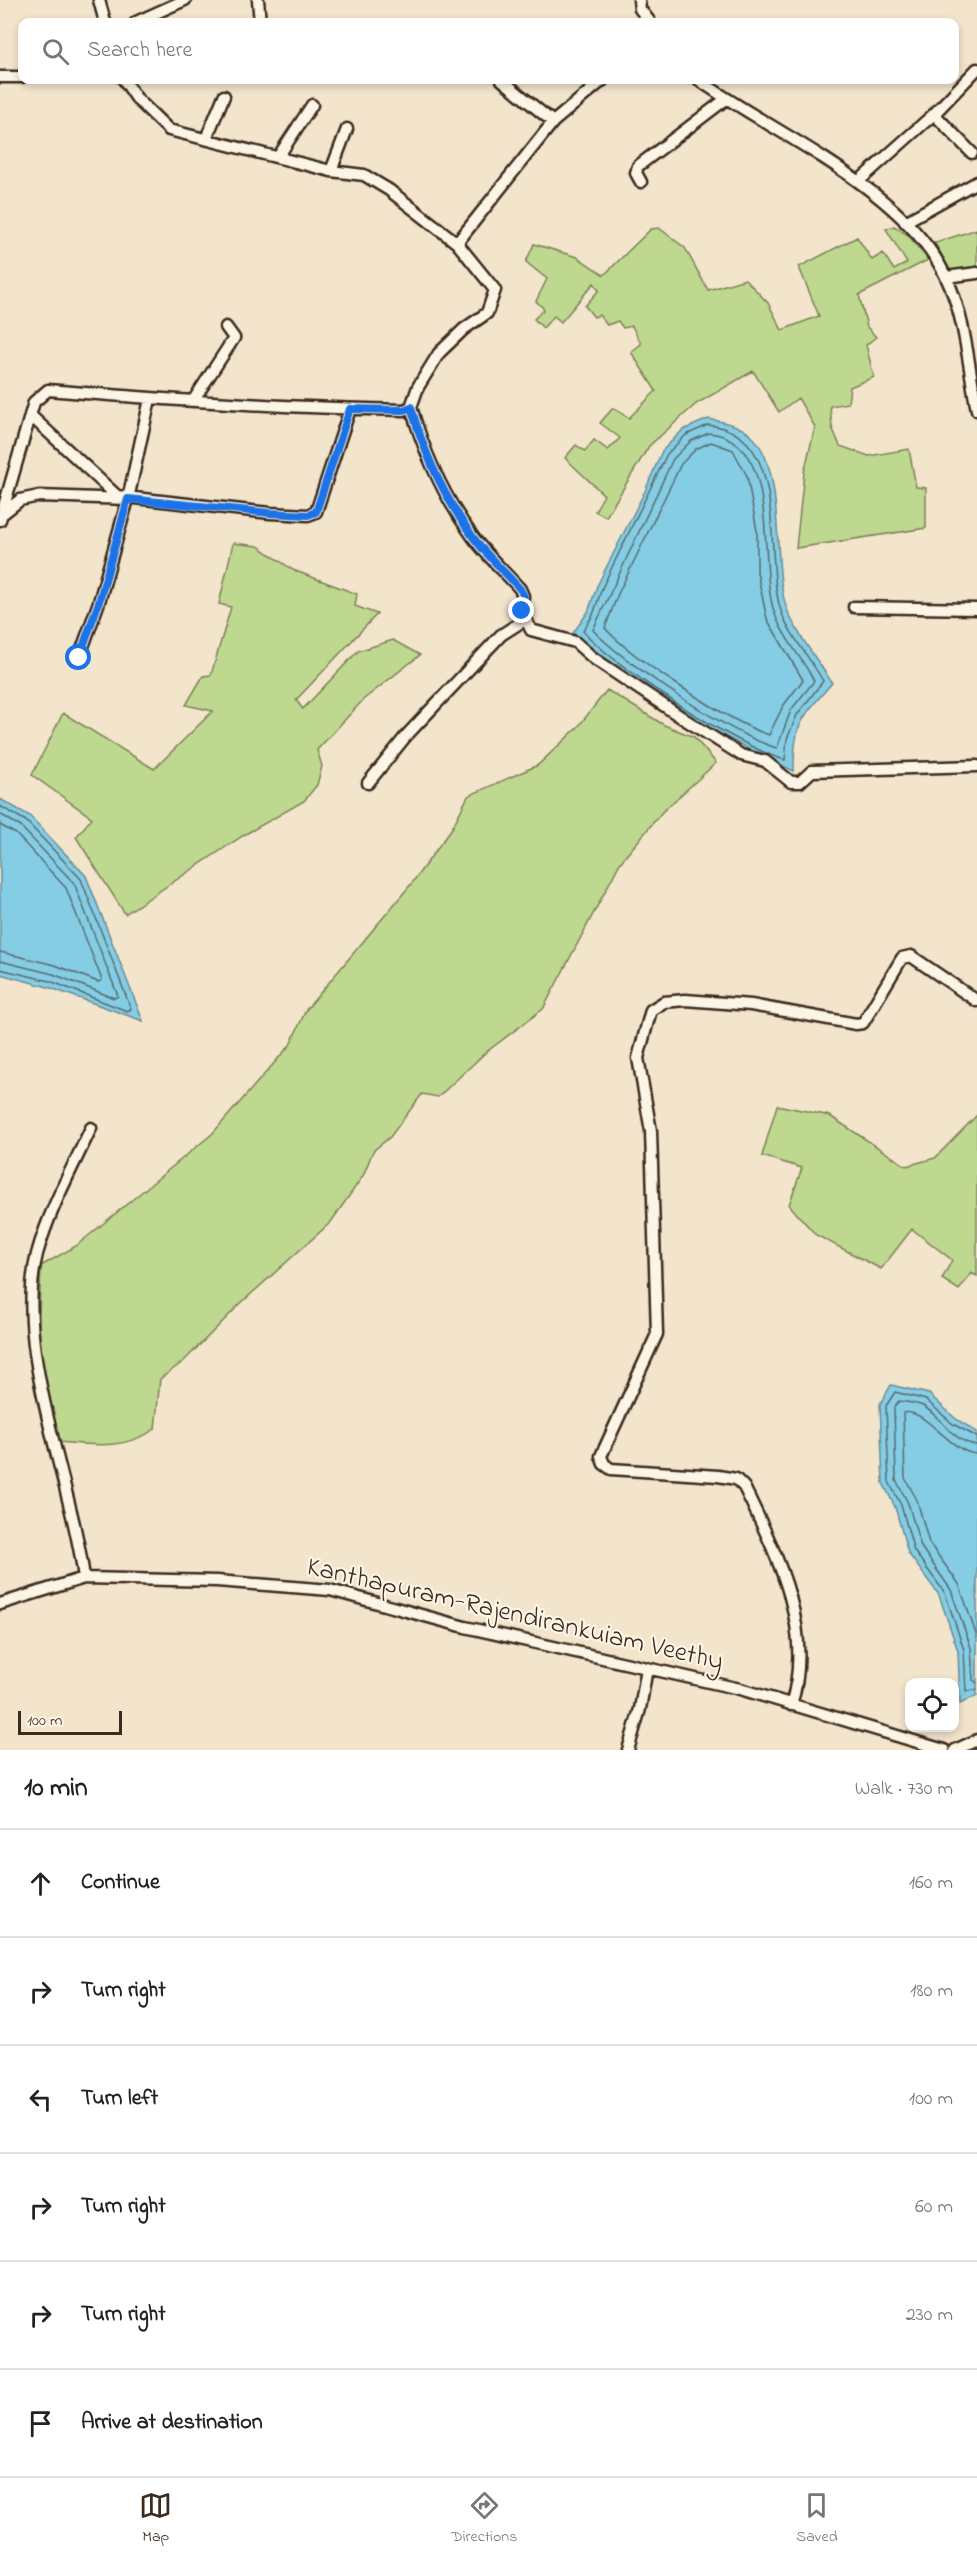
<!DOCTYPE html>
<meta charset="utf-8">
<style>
body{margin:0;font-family:"Indie Flower",sans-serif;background:#f2f2f2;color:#222}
.controls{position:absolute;right:18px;bottom:18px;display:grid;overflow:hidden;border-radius:12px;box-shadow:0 3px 9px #0003}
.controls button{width:54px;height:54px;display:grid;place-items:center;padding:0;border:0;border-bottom:2px solid #e0e0e0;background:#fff;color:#222;font:30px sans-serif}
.scale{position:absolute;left:18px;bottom:15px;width:104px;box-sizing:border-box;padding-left:6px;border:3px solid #3b2a1e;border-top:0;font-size:16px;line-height:21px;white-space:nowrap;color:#3b2a1e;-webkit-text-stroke:4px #fcf5e5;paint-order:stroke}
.stop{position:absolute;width:18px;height:18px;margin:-14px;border:4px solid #1a73e8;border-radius:50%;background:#fff}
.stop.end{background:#1a73e8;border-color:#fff;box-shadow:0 2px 6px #0008}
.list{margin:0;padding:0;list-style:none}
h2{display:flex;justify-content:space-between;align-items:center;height:78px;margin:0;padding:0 24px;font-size:26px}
h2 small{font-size:20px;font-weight:400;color:#767676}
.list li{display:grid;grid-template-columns:39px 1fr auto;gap:18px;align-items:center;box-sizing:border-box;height:108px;padding:0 24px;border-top:2px solid #e0e0e0}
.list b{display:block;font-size:22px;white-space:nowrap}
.list em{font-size:20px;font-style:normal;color:#767676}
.icon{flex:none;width:33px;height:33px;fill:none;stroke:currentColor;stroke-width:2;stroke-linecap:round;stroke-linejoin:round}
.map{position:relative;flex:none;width:977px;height:1750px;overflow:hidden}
.search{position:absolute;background:#fff;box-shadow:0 3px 9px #0003;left:18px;right:18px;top:18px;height:66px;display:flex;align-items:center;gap:15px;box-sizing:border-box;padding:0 21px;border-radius:12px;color:#767676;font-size:22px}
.sheet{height:726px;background:#fff}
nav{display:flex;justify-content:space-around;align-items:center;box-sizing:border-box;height:84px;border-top:2px solid #e0e0e0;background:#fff;font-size:16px;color:#767676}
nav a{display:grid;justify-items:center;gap:3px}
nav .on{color:#3b2a1e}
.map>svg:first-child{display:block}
.green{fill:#bed890;stroke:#7c8157;stroke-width:1.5}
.water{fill:#84cde5;stroke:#678c95;stroke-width:1.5}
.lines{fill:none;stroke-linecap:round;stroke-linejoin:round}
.shore{stroke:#586b6e;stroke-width:1.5}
.minor-casing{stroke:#3b2a1e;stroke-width:15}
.minor{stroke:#fcf5e5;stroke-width:10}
.route{stroke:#1a73e8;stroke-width:8}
.labels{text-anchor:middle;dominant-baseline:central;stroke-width:4.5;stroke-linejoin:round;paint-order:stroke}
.street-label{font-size:27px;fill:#3b2a1e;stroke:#fcf5e5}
</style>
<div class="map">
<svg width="977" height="1750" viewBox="0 0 977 1750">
<rect width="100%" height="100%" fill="#f3e4cc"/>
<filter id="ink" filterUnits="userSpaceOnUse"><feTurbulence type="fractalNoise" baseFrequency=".0167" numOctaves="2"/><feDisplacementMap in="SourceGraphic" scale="12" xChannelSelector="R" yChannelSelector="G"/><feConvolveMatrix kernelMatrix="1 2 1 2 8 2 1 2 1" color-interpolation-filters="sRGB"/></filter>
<g filter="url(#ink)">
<path class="green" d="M894,226L908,235L928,260L859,295L867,327L876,337L866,345L874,377L850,387L848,403L830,406L832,427L840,446L869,456L909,449L916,487L926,488V528L796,548L804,473L815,427L798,398L779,412L753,371L696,404L649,446L606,517L595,511L604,495L565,458L576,445L585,451L594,440L608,450L620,438L600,423L613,408L629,418L656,391L631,352L641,344L632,326L623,328L618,321L607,325L599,315L594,317L585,306L599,290L594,283L561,322L554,316L543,328L534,319L544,309L536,301L547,279L526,262L534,244L577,257L604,275L651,229L659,228L685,248L708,290L745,279L768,303L782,330L819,316L799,267L857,237L872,260L883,253L894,270L907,263L886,229Z
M977,229V269L950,270L935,243Z
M233,543L258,546L293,570L357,594L355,606L377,614L296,700L303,709L358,651L393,640L420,655L364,699L317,750L322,766L317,785L304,801L244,835L125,914L76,837L92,818L32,775L63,713L154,769L213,711L186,705L203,676L211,675L231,607L219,604Z
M607,690L664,725L694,737L716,763L662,812L620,863L543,1009L485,1053L438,1097L422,1094L390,1137L373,1151L363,1176L331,1222L240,1304L184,1361L160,1379L155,1429C125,1450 93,1445 58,1442L48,1407L38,1340L41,1266L76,1246L212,1134L290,1045L306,1010L412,883L452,828L468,796L538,765L578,727Z
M777,1105L830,1116L906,1166L935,1158L977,1115V1276L971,1273L959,1290L942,1279L952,1260L912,1229L881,1269L816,1235L789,1205L802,1168L762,1156Z"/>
<path class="water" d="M708,419C720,421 736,424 747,432C790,464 769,565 788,612C798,636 818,660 832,683C802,718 793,723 794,771C711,733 644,690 573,633L588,612L597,586L645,491L662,451L683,430Z
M0,799L30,816L86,876L143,1021L48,987L0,974Z
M891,1385L929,1394L956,1419L977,1432V1695L960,1704L958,1651L939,1595L908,1553L895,1507L883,1483L880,1404Z"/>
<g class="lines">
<path class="shore" d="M708,425C794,433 761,558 782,614C791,637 811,659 823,681L797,715L787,739L785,760C736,746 617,669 583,631L593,615L602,588L667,454L686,435Z
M709,433C785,440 755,567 776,617C785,640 803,659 814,681L791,710L777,748C734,736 623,663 593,630L673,459L691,441Z
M711,442L733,450L747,476L757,531V572L767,619L803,680L783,706L769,735C732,723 631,658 605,628L618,594L681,464L696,449Z
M0,806L26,821L81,879L131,1009L127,1011L50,981L0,969
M0,814L21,827L74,883L118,996L114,998L53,974L0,961
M0,825L16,834L66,888L102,980L98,982L55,965L0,952
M977,1437L953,1424L926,1400L895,1392L886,1406L889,1482L901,1505L914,1551L945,1593L964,1650L966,1691L977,1690
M977,1445C953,1443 942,1417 923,1406C916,1403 906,1402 899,1401L894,1407L896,1480L908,1503L921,1547L951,1590L971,1648L973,1680L977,1683
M977,1454C949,1452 925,1407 903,1413L905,1478L917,1500L929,1543L959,1584L977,1637"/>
<g class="minor-casing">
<path id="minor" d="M99,0L105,22
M258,0L260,22
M639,0L640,9L650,22
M136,22L185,0
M0,77H22
M124,80L137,99L169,130L331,171L364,175L389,190L457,243L553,122L603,80
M502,80L553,122
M699,80C776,135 905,189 946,277C966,319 968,365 977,410
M934,114L972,153
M206,139L224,96
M278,157L312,105
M331,171L347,129
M859,181L934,114L977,69
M641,182L636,173L638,166L726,99
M905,222L977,182
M946,277L977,273
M193,401L234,338L226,327
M411,407C424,452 445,499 473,537C487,556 505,572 520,589L523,596L522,611L531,630L575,642L593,658L684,719L741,755L765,761L791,782H800L812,771L977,766
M30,415L117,496L270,513L308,515L316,512L350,409
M1,515L20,500L39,496L128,499L150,399
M0,520L34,402L48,390C167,400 285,408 404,410L411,407L418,387L439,353L464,329L487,313L495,290L457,243
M854,607L977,609
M79,658L99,602L128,499
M368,783L406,736L501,635L526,619
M84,1578C72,1482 13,1348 37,1254C49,1210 72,1169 91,1128
M0,1604L84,1578L217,1581L330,1590L465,1627L740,1689L944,1750
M791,1705C815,1629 777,1555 744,1487L736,1479L718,1476L611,1469L604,1464L601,1456L657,1334L651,1131L638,1058L651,1010L664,1002L685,1000L751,1005L856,1024L863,1023L902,958L911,956L977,1001
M628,1750L640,1709L647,1668
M955,1750L977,1740"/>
</g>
<use href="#minor" class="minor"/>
</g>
</g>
<g class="lines" filter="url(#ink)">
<path class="route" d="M79,658L99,602L128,499L270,513L308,515L316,512L350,409L404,410L411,407C424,452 445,499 473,537C487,556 505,572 520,589L524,596L522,611"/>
</g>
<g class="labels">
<g class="street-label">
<text transform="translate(515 1615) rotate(13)">Kanthapuram-Rajendirankuiam Veethy</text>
</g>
</g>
</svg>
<div class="controls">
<button><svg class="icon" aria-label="locate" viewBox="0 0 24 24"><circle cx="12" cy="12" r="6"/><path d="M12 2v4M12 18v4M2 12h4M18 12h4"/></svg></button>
</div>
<div class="scale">100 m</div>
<div class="stop" style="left:79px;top:658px"></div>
<div class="stop end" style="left:522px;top:611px"></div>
<div class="search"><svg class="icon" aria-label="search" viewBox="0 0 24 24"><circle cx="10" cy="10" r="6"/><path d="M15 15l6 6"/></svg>Search here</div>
</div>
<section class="sheet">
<h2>10 min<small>Walk · 730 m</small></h2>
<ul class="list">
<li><svg class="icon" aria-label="ahead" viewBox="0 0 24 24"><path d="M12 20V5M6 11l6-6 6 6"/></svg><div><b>Continue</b></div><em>160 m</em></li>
<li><svg class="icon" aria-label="right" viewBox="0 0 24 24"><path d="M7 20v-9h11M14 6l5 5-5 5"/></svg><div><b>Turn right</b></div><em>180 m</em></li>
<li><svg class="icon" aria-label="left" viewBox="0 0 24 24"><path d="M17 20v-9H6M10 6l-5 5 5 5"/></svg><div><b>Turn left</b></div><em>100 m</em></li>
<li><svg class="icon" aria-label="right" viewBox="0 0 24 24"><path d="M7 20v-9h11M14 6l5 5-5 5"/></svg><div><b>Turn right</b></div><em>60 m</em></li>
<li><svg class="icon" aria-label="right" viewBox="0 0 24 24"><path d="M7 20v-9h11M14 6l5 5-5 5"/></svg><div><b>Turn right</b></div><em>230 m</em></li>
<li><svg class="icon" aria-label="arrive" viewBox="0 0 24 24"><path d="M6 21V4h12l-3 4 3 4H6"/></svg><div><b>Arrive at destination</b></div></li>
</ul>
</section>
<nav>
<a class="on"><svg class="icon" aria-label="map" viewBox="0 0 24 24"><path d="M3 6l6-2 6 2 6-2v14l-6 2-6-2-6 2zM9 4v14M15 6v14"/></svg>Map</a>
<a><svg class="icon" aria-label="directions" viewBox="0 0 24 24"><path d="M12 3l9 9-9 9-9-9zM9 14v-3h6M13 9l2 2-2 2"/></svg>Directions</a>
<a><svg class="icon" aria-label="saved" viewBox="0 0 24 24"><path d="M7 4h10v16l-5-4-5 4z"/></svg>Saved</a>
</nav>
